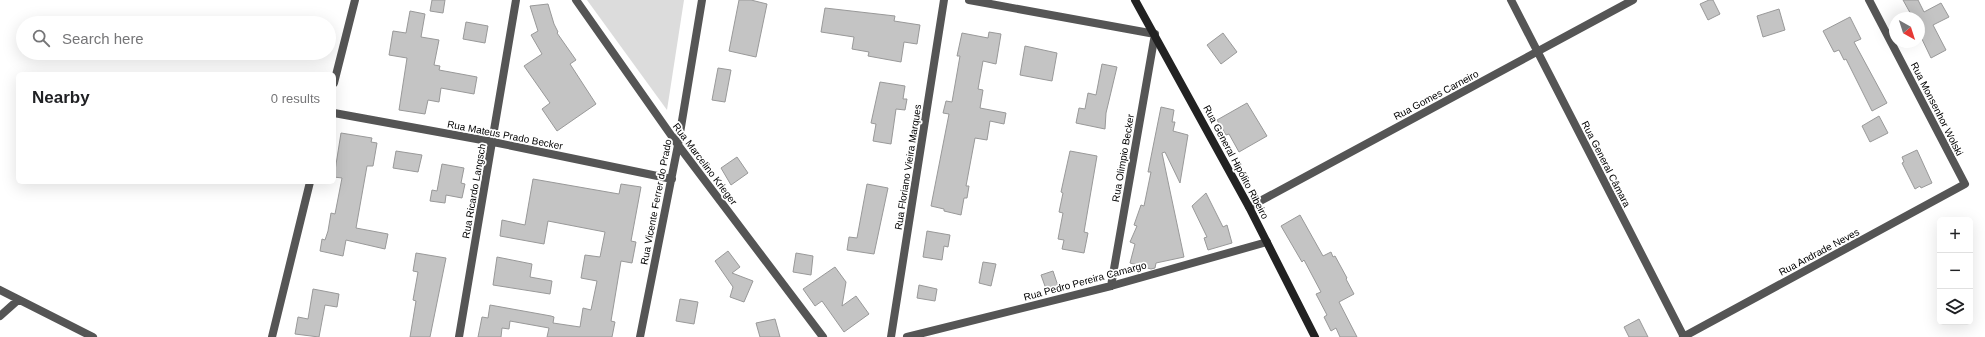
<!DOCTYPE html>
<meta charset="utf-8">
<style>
body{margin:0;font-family:Arial,sans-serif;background:#f2f2f2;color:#202124}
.controls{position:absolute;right:12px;bottom:12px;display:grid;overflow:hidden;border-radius:6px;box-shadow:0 4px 16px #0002}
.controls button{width:36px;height:36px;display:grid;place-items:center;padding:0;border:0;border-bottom:1px solid #e0e0e0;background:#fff;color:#202124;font:20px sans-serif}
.compass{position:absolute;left:1889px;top:12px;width:36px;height:36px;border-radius:50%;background:#fff;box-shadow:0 4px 16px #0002;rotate:141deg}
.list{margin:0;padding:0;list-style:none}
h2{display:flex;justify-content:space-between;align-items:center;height:52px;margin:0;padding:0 16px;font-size:17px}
h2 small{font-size:13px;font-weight:400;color:#757577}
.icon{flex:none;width:22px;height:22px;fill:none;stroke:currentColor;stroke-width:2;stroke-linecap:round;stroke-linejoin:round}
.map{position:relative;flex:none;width:1985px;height:337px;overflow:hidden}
.search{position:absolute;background:#fff;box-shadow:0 4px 16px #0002;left:16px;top:16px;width:320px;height:44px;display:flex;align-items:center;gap:10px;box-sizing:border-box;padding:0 14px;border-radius:22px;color:#757577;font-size:15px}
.panel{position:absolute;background:#fff;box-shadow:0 4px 16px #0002;left:16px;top:72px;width:320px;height:112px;border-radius:6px}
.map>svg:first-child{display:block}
.green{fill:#dcdcdc}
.building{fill:#c4c4c4;stroke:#999}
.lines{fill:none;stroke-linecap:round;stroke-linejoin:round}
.street{stroke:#555;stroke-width:8}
.secondary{stroke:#222;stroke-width:8}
.labels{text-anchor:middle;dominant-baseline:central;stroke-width:3.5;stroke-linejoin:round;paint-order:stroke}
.street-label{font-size:10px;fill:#000;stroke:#fff}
</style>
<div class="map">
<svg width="1985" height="337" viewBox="0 0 1985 337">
<rect width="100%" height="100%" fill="#fff"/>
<path class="green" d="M587,0H684L667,110Z"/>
<path class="building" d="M432,0H445L443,13L430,11Z
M739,0H751L767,4L756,57L729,51Z
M1709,0H1713L1720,14L1708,20L1700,4Z
M1903,0H1918L1924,12L1941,3L1949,17L1933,25L1946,50L1931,58L1919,33V18H1913Z
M548,4L554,24L558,32L557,33L576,60L570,64L596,104L557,131L542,109L550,103L524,66L542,54L531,35L538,31L530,6Z
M825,8L895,16L894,21L920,25L917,44L904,42L901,62L868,56L869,52L852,49L854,37L821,32Z
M1779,9L1785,30L1763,37L1757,16Z
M410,11L425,14L421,37L439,40L434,65L440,66L439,70L477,77L474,94L441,88L439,102L428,100L425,114L399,110L407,58L389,55L393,31L406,33Z
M1850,17L1861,39L1854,42L1887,103L1872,111L1846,59L1844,60L1839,50L1834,52L1823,31Z
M466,22L488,26L485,43L463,39Z
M989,32L1001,34L996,64L983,61L978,89L983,90L980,108L1006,113L1004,124L990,121L987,140L975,138L966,186H969L967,198H964L961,215L944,211V209L931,206L949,114L943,113L946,101L952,102L960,56H957L962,33L988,38Z
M1223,33L1237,52L1221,64L1207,45Z
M1025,46L1057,53L1052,81L1020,75Z
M1102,64L1117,67L1106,113L1105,129L1076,123L1079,108L1085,109L1088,93L1096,95Z
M718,68L731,70L725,102L712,100Z
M880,82L905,86L903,99H907L905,110L896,109L891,144L873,141L876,124L871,123Z
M1247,103L1267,136L1239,152L1229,134L1226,135L1217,120Z
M1161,107L1174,110L1172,122H1175L1173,131L1188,135L1180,183L1165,152L1162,153L1184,257L1156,263L1155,268L1151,269L1130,263L1135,244L1130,242L1137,226L1134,225L1141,205L1144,206L1151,172H1148Z
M1879,116L1888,133L1870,142L1862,126Z
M341,133L372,138L371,142L377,143L373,166H367L356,228L388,234L385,249L346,240L343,256L320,251L322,239L325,240L328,231L331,213L335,214L342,178L334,177Z
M1917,150L1932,183L1921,188L1920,186L1915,189L1902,163L1904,162L1902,157Z
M396,151L422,155L418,172L393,168Z
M1070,151L1097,156L1084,232L1088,233L1084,253L1062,249L1064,240L1058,239L1063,213L1059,212L1063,193L1061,192Z
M737,157L748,173L731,185L721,168Z
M442,164L464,168L461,183L465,184L462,198L446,195L445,203L430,201L432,190L437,191Z
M533,179L619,194L621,184L641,187L631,241L636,242L632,263L621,261L611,321L615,322L612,337H547L549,328L510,321L509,329L502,328L501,337H478L482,317L488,318L490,305L551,316L554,317L553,323L580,327L583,308L591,310L597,281L581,278L585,255L600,257L605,232L548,221L544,244L500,236L502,220L525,225Z
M867,184L888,188L874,254L847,250L849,237L857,238Z
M1206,193L1223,227L1227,225L1232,243L1208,250L1204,238L1207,237L1192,206Z
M1300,215L1323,256L1331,252L1333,257L1335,256L1347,278L1346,279L1354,294L1339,302L1357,337H1340L1336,328L1331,331L1324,317L1327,315L1316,294L1321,292L1304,260L1302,262L1281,226Z
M927,231L950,235L948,247L944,246L942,260L923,257Z
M728,251L740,267L732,273L753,281L744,302L730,297L733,287L715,261Z
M416,253L446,258L430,337H410L416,301L413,300L418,272L413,271Z
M796,253L813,256L811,275L793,272Z
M497,257L532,264L530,277L552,281L550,294L493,285Z
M983,262L996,264L991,286L979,283Z
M835,267L846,282L842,306L856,296L869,314L844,332L822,301L815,306L803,289Z
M1053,271L1058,286L1046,289L1041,275Z
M919,285L937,289L935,301L917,298Z
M313,289L339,294L337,307L325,305L319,337L295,334L298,317L308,319Z
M680,299L698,302L694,324L676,321Z
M775,319L780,337H760L756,323Z
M1639,319L1648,337H1629L1624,327Z"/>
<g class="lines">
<path class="street" d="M576,0L678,145L823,337
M969,0L1155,34L1111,286
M1511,0L1684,337
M334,83L355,0
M334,113L493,142L672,179
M1249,207L1633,0
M0,290L93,337
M0,316L18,300
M272,337L310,182
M459,337L516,0
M640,337L678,145L702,0
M891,337L944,0
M907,337L1111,286L1267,242
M1683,337L1965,184L1869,0"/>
<path class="secondary" d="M1135,0L1249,207L1315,337"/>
</g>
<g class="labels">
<g class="street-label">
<text transform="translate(1436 95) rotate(-28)">Rua Gomes Carneiro</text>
<text transform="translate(1937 109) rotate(63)">Rua Monsenhor Wolski</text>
<text transform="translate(505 135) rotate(11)">Rua Mateus Prado Becker</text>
<text transform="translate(1123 158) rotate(-80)">Rua Olimpio Becker</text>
<text transform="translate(1236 162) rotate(62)">Rua General Hipólito Ribeiro</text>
<text transform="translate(705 164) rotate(53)">Rua Marcelino Krieger</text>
<text transform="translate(1606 164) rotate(63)">Rua General Câmara</text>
<text transform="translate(908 167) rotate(-81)">Rua Floriano Vieira Marques</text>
<text transform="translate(474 191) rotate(-80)">Rua Ricardo Langsch</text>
<text transform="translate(656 202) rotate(-79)">Rua Vicente Ferrer do Prado</text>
<text transform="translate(1819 252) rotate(-28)">Rua Andrade Neves</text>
<text transform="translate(1085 281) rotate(-15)">Rua Pedro Pereira Camargo</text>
</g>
</g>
</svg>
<div class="controls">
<button>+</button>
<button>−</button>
<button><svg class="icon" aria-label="layers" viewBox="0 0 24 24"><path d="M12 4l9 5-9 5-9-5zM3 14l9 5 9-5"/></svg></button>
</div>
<svg class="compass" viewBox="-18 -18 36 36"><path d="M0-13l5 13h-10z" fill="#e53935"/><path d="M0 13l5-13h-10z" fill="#757577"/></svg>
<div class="search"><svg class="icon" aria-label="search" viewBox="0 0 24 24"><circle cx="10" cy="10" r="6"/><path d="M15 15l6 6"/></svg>Search here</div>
<section class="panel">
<h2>Nearby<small>0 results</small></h2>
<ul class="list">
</ul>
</section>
</div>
